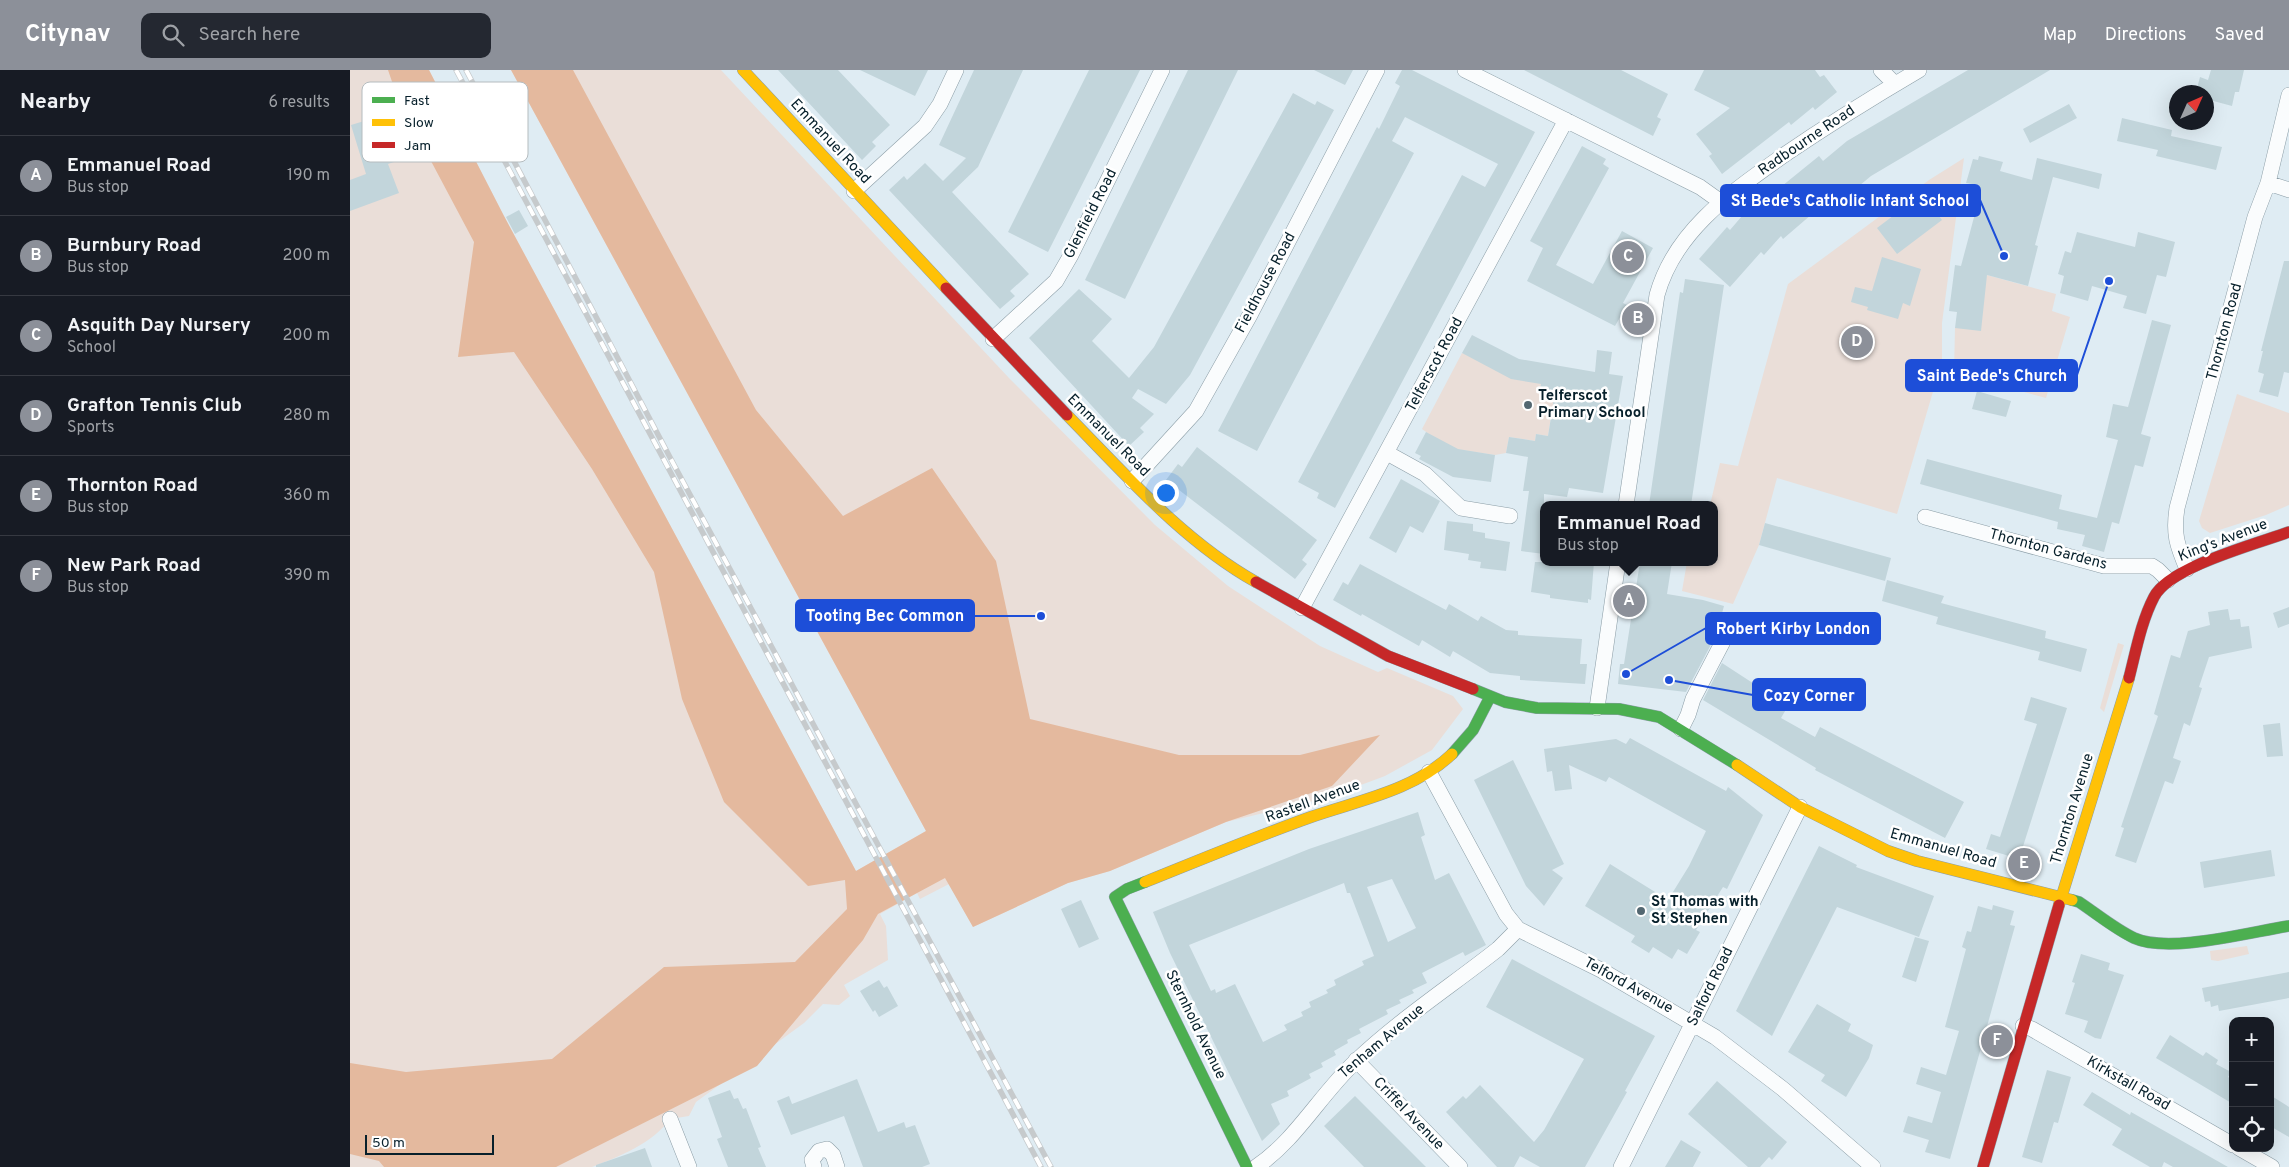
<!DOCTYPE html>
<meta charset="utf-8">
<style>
body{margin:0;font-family:Overpass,sans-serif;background:#242831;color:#f1f3f6}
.controls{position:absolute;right:15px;bottom:15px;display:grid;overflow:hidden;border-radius:10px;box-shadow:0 5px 20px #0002}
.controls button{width:45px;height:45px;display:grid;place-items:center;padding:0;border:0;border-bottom:1px solid #363941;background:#171b24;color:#f1f3f6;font:25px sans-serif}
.compass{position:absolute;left:1819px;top:15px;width:45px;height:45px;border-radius:50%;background:#171b24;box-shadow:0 5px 20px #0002;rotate:45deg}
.scale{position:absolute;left:15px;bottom:12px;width:129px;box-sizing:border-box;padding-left:5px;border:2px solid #07202b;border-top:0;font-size:14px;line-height:18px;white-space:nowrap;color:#07202b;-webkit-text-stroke:4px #fff;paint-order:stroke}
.you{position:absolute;left:815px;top:422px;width:18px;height:18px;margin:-12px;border:4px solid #fff;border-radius:50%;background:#1a73e8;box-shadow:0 0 0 8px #1a73e833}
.badge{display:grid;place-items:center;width:32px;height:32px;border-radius:50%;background:#8c9099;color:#fff;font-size:16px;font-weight:700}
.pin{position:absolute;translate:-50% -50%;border:2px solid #fff;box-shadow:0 1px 5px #0006}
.popup{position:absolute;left:1190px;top:431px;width:178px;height:65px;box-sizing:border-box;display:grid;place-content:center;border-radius:10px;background:#171b24;filter:drop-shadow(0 1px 4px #0005);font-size:16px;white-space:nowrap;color:#9ea1a6}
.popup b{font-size:19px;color:#f1f3f6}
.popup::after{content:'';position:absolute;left:50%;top:100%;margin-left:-10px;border:10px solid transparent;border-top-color:#171b24}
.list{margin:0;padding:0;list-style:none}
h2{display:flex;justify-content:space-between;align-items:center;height:65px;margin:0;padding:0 20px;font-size:21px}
h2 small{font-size:16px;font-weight:400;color:#9ea1a6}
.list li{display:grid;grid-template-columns:32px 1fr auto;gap:15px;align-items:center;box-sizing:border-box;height:80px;padding:0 20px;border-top:1px solid #363941}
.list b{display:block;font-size:19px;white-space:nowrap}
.list p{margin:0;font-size:16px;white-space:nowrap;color:#9ea1a6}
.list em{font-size:16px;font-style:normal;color:#9ea1a6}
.icon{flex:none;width:28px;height:28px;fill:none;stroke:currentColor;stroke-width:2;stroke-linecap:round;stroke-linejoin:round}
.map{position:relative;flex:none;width:1939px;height:1097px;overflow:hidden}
header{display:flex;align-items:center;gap:30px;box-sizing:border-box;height:70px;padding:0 25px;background:#8c9099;color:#fff}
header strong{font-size:24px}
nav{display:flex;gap:28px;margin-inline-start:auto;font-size:18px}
.search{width:350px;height:45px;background:#242831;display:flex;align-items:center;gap:12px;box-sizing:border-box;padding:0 18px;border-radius:10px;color:#9ea1a6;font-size:19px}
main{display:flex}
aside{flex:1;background:#171b24}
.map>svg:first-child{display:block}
.green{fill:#eaded8}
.forest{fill:#e4b99e}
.building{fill:#c2d5db;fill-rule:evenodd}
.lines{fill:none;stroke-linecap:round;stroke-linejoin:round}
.street-casing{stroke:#8c9ea7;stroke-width:16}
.fast-casing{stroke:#8c9ea7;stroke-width:12}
.slow-casing{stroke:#8c9ea7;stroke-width:12}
.jam-casing{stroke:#8c9ea7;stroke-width:12}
.street{stroke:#fafcfd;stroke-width:15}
.fast{stroke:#4caf50;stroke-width:11}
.slow{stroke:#ffc107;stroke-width:11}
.jam{stroke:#c62828;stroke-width:11}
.rail-casing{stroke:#c6cacc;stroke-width:5.5}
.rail{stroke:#fff;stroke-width:4;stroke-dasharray:11;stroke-linecap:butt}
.poi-dot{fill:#536771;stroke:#fff;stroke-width:2}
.labels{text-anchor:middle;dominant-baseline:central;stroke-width:5;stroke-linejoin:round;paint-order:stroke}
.street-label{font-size:15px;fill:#07202b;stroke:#fff}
.poi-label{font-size:15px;font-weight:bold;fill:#07202b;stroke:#fff;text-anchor:start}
.key{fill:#fff;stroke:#b5bcbf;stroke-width:1}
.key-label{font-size:14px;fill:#07202b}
.leader{fill:none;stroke:#1d4ed8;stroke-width:2}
.callout-dot{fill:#1d4ed8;stroke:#fff;stroke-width:2}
.callout{fill:#1d4ed8;stroke:#1d4ed8;stroke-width:2}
.callout-label{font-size:16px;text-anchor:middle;font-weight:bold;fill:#fff}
</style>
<header>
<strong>Citynav</strong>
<div class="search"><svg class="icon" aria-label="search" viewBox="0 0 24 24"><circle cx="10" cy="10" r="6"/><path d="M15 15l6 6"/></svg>Search here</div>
<nav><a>Map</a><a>Directions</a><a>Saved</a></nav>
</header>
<main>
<aside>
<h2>Nearby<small>6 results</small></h2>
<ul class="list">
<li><span class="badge">A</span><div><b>Emmanuel Road</b><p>Bus stop</p></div><em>190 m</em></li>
<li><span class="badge">B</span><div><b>Burnbury Road</b><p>Bus stop</p></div><em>200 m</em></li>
<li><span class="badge">C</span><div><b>Asquith Day Nursery</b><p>School</p></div><em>200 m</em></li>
<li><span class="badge">D</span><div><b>Grafton Tennis Club</b><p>Sports</p></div><em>280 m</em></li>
<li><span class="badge">E</span><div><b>Thornton Road</b><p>Bus stop</p></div><em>360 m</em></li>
<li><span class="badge">F</span><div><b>New Park Road</b><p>Bus stop</p></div><em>390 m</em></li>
</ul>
</aside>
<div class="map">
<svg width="1939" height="1097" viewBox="0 0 1939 1097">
<rect width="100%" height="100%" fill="#dfecf3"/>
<path class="green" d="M0,0H79L154,146L506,801L576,761L161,0H371L659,308L805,455L878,516L970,576L1028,602L1037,598L1103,626L1113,639L1082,680L1035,706L976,728L876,752L760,801L718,813L623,857L599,814L570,829L567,823L530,844L536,856L538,890L494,915L500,926L489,935L473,934L454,953L346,1032L339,1046L320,1049C302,1074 270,1086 242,1097H0Z
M1614,88L1592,253V291L1547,444L1427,408L1409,475L1383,534L1332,521L1337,492H1364V435H1360L1370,393L1388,396L1438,214L1579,110Z
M1637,205L1706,224L1702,241L1720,247L1696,328L1604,303L1605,258Z
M1112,283L1191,314L1190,319L1205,322L1198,366L1186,364L1185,371L1159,367L1156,383L1145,385L1098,378L1072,359Z
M1887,324L1939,343V435L1916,445L1860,463L1852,458L1849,451Z
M1768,573L1774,575L1754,642L1750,638Z
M1897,876L1899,884L1868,891L1861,890L1860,881Z"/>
<path class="forest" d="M38,0H79L154,146L506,801L576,761L161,0H223L406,340L493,446L582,398L646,491L680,649L829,685H950L1030,665L982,716L876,752L760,801L718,813L623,857L595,808L528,844L513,870L407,996L206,1097H34L29,1091L0,1084V993L56,1002L202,989L314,897L445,892L497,839L495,810L458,816L374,732L332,629L304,502L242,399L164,282L108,287L124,172L48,29Z"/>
<path class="building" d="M428,0H488L540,55L522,72L526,76L512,90Z
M510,0H578L565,26Z
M624,0H673L628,97L602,122L679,204L660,221L665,226L650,239L539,120L554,106L557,110L575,93L593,111L616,88L589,75Z
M739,0H790L698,182L658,162Z
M838,0H888L775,229L735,210Z
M964,0H1003L995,15Z
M1052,0H1062L1185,62L985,438L967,428L969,423L948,412L1112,105L1135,117L1148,94L1055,47L1042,71L1064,83L907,381L868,361L1027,57L1029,59L1050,16L1045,13Z
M1174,0H1271L1318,24L1307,47L1311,49L1303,66Z
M1354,0H1465L1470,7L1474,5L1487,22L1465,40L1463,37L1441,55L1439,52L1372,104L1359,86L1362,84L1346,64L1380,38L1344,20Z
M1618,0H1700L1521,106L1503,121L1499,115L1478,134L1476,132L1433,169L1431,166L1414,185L1411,182L1380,217L1349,189L1377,157L1380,160L1398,139L1401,141L1469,86L1473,91L1497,71Z
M1861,0H1894L1889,22H1885L1882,36L1856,29V22H1846L1850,7L1858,10Z
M943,23L965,35L967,31L984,40L840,305L816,334L788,319L782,328L804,344L790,358L794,362L779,376L679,268L729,219L762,249L742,271L779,308L804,277Z
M1719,34L1727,48L1680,73L1673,59Z
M34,45L50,90L38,94L49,123L0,141V110L16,104L1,55Z
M1772,48L1822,60L1821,66L1872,77L1866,100L1806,86L1808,80L1767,71Z
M1232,76L1256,89L1253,94L1259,98L1206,195L1243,214L1272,161L1303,178L1273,233L1277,235L1265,256L1177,211L1193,178L1180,171Z
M1629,86L1653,92L1650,101L1682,110L1687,88L1752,104L1749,119L1703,107L1685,175L1688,176L1678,216L1637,205L1631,261L1605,258L1607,242L1599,241L1605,195L1611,196L1631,121L1618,130L1622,114L1616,113L1623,89L1628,90Z
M1572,124L1592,150L1547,184L1527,158Z
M169,140L178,156L165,164L156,147Z
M1727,162L1785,177L1788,162L1825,172L1816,207L1807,205L1796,244L1773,238L1777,226L1742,216L1738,231L1710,223L1714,206L1708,204L1715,181L1721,183Z
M1532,187L1571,199L1560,236L1553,233L1548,249L1517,240L1518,237L1501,232L1505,217L1522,221Z
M1934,191H1939V303L1934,302L1928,327L1909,322L1914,304L1908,302L1913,281H1911Z
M1335,209L1374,215L1341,435H1299L1330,222L1333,223Z
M1802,250L1821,255L1791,364L1801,367L1793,397L1785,395L1769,454L1762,452L1754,482L1732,476L1735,465L1707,459L1708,452L1570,414L1577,389L1712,425L1709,439L1747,448L1768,370L1756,367L1763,334L1778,337Z
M1122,265L1169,289L1245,302L1247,280L1262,282L1259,304L1273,306L1253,423L1219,418L1217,427L1194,424V484L1171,481L1179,421H1173L1178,387L1156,383L1159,367L1185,371L1186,364L1198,366L1205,322L1190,319L1191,314L1161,309L1112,283Z
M1627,321L1661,331L1656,347L1622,339Z
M1076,362L1108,379L1145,385L1141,412L1103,407L1069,389L1071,386L1065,383Z
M847,377L967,470L952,490L957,494L945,509L816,410L828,394L832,397Z
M1051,409L1090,431L1073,463L1060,456L1046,483L1019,468Z
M1097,451L1123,454V461L1135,463V468L1160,472L1156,501L1130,498L1131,492L1118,490L1119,484L1094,480Z
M1415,453L1541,488L1535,511L1409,475Z
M1185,492H1244L1241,530L1238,529V533L1200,528V525L1181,522Z
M1290,492H1322L1317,524L1353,530L1374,536L1366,565L1336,622L1268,614L1270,594H1274Z
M1010,494L1096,540L1099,534L1128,551L1131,546L1156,560L1168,561V565L1232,569L1230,594H1237L1235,614L1170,610V606L1140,603L1103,581L1100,587L1072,570L1069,576L1012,544L1011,546L983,530L993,512L998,515Z
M1537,510L1594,526L1591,533L1696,561L1695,568L1737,579L1731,602L1688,590L1690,582L1586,554L1588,547L1532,531Z
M1939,537V554L1928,558L1923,543Z
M1878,539L1880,550L1890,549L1891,557L1899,556L1902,578L1859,587L1849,617L1852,618L1840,656L1834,653L1823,688L1831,691L1823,714L1815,711L1786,793L1765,786L1774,758L1771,757L1808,646L1804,644L1821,585L1830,588L1838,561L1860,555L1858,542Z
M1372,593L1438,636L1431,648L1465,667L1470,657L1614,732L1595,768L1465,700L1466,698L1353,630Z
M1681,627L1717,638L1669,789L1636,779L1641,764L1650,767L1687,654L1674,650Z
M1930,653L1933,686L1917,687L1913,655Z
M1280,668L1376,721L1378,717L1413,745L1377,819L1373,817L1346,860L1350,862L1337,884L1328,879L1322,889L1303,877L1299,883L1281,872L1285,866L1235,836L1260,794L1318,830L1339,796L1356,761L1259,707L1256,712L1219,695L1222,719L1205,721L1202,701L1197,702L1194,679L1266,669L1276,674Z
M1163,690L1214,794L1202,800L1213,808L1194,836L1176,816L1124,710Z
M1068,742L1075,765L1071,767L1085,810L1099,803L1136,875L1115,886L1113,882L1072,903L1077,913L1062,920L1064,923L1049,930L1051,933L1036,940L1038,944L1009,959L1011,963L997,970L998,973L984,981L986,985L971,993L973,997L959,1004L961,1008L937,1021L939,1026L921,1034L930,1054L912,1071L820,883L803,842L959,779ZM1042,809L1066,858L1038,872L1017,817ZM994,813L997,823H1000L1024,886L1012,891L1014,895L984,910L986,915L976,920L978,923L959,932L961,937L951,942L953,946L934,955L937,960L913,972L885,914L866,923L865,919L861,921L839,875Z
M1469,776L1507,795L1506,797L1584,826L1569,867L1487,837L1422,966L1386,941Z
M1921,780L1925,806L1854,818L1850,792Z
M731,830L749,869L729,878L711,839Z
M1643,835L1664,841L1660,855L1665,856L1600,1089L1575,1082L1579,1070L1553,1062L1558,1046L1582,1053L1591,1022L1566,1014L1571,997L1596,1005L1609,961L1595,957L1616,879L1612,877L1617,861L1621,862L1628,836L1642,840Z
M1565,867L1579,871L1566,912L1552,907Z
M1731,884L1760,893L1758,900L1774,905L1751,969L1745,968L1734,962L1738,951L1715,944L1725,913L1722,912Z
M1162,889L1305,966L1275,1021L1277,1022L1235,1097H1190L1170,1086L1164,1097H1147L1096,1042L1113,1026L1116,1029L1130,1015L1184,1072L1194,1060L1234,989L1136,937Z
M1939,902V928L1869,941L1868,935L1861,937L1860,931L1855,932L1852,918Z
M529,910L534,918L537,916L548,936L529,947L525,940L523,942L510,921Z
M1467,934L1501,954L1498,961L1523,975L1519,988L1496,1027L1471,1011L1475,1005L1438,982Z
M1820,965L1853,986L1856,982L1868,990L1866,994L1881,1002L1878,1007L1883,1010V1034L1806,988Z
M1697,1000L1721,1007L1708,1053L1704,1052L1692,1093L1672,1087Z
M507,1009L528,1062L554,1052L556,1058L565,1055L580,1094L572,1097H513L494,1046L441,1065L427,1031L439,1026L442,1034Z
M1367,1011L1437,1072L1422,1090L1419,1087L1410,1097H1398L1338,1044Z
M380,1020L384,1029L388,1028L393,1039L396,1038L411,1077L408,1078L416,1097H378L367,1069L372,1067L358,1028Z
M1742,1022L1780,1045L1781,1042L1878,1097H1823L1814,1092L1812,1097H1800L1762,1075L1772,1059L1733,1035Z
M1920,1025L1939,1037V1067L1920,1056Z
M1005,1026L1076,1097H1014L974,1056Z
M1331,1070L1351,1082L1343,1097H1315Z
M295,1078L302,1097H246V1095Z"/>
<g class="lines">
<g class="street-casing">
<path id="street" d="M1115,0L1350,117L1371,132
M1531,0L1545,14
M1918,113L1939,120
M504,121L575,56L590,34L606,0
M643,269L706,211L721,185L812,0
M1037,383L1075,404L1111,438L1160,446
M782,411L846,341L900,245L1027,0
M1276,435L1307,225C1325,160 1382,122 1434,85C1478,55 1523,27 1569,0
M1575,447L1754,496H1802L1808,500L1818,510
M1837,499C1827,475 1823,464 1827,438L1905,147L1918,113L1939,25
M952,538L1216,50
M1247,638L1268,492
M1331,659L1338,645L1343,629L1381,556
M1079,702L1156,844L1168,859L1176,863L1251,900L1365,967L1433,1019L1523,1097
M1673,956L1682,959L1883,1075
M1006,990L1110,1097
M320,1049L339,1097
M1889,1078L1922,1097
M464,1097L462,1090L469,1081L477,1079L483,1085L487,1097
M906,1097C946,1070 970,1025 1005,992C1049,950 1101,916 1148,879L1168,859
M1271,1097L1450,737"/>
</g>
<g class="fast-casing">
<path id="fast" d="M1123,619L1155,632L1187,638L1269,639L1309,647L1387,695
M1102,684L1123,660L1140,627
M795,812L777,819L765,827L897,1097
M1722,830L1729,832C1747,844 1765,859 1784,868C1819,884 1900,862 1939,856"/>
</g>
<g class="slow-casing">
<path id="slow" d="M393,0L596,218
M717,345C775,404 833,471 906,512
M1387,695L1450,737L1538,781L1567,791L1722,830
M795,812C850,790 905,767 961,747C1010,730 1063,721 1102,684
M1709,835L1779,608"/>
</g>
<g class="jam-casing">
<path id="jam" d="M596,218L717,345
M906,512L1038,586L1123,619
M1779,608C1786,581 1791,552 1804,527C1819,497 1906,474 1939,462
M1633,1097L1709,835"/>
</g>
<use href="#street" class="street"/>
<use href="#fast" class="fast"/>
<use href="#slow" class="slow"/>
<use href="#jam" class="jam"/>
<g class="rail-casing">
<path id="rail" d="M106,0L691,1097
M116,0L323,393L701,1097"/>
</g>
<use href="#rail" class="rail"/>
</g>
<g class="poi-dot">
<circle cx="1178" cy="335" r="5"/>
<circle cx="1291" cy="841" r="5"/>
</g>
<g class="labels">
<g class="street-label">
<text transform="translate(1457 71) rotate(-34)">Radbourne Road</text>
<text transform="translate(480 72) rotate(47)">Emmanuel Road</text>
<text transform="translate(741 144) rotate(-63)">Glenfield Road</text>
<text transform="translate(916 213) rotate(-62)">Fieldhouse Road</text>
<text transform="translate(1875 262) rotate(-75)">Thornton Road</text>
<text transform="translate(1085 295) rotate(-62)">Telferscot Road</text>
<text transform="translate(758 366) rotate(45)">Emmanuel Road</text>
<text transform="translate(1873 471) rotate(-21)">King's Avenue</text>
<text transform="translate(1698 480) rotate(15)">Thornton Gardens</text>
<text transform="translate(963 732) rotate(-20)">Rastell Avenue</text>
<text transform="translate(1723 739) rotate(-73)">Thornton Avenue</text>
<text transform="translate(1593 779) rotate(16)">Emmanuel Road</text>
<text transform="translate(1278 916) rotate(29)">Telford Avenue</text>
<text transform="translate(1361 917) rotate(-64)">Salford Road</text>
<text transform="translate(845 955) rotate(64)">Sternhold Avenue</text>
<text transform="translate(1032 972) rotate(-40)">Tenham Avenue</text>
<text transform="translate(1778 1014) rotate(30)">Kirkstall Road</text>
<text transform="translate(1058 1044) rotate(46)">Criffel Avenue</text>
</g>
<g class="poi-label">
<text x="1188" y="326">Telferscot<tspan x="1188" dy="17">Primary School</tspan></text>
<text x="1301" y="832">St Thomas with<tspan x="1301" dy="17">St Stephen</tspan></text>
</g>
</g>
<rect x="12" y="12" width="166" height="80" rx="8" class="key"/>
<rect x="22" y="27" width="23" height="6" fill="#4caf50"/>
<rect x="22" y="49" width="23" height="7" fill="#ffc107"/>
<rect x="22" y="72" width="23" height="6" fill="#c62828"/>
<g class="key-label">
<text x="54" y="35">Fast</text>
<text x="54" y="57">Slow</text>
<text x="54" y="80">Jam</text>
</g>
<path class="leader" d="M1654 186L1630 130M1759 211L1727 305M691 546L624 546M1276 604L1356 558M1319 610L1403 625"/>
<g class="callout-dot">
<circle cx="1654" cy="186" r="5"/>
<circle cx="1759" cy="211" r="5"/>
<circle cx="691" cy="546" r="5"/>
<circle cx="1276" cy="604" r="5"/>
<circle cx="1319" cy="610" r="5"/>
</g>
<g class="callout">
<rect x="1371" y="115" width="259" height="31" rx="5"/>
<rect x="1556" y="290" width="171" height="31" rx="5"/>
<rect x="446" y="530" width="178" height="31" rx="5"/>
<rect x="1356" y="543" width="174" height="31" rx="5"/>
<rect x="1403" y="609" width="112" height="31" rx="5"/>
</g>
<g class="callout-label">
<text x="1500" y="136">St Bede's Catholic Infant School</text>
<text x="1642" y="311">Saint Bede's Church</text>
<text x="535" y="551">Tooting Bec Common</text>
<text x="1443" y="564">Robert Kirby London</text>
<text x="1459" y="631">Cozy Corner</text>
</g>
</svg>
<div class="controls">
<button>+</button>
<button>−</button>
<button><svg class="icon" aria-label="locate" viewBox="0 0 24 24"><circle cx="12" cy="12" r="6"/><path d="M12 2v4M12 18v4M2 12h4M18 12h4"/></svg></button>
</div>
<svg class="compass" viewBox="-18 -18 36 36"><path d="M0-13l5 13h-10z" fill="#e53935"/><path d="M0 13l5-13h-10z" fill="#9ea1a6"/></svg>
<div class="scale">50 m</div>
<div class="you"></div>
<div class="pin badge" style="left:1279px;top:531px">A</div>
<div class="popup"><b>Emmanuel Road</b>Bus stop</div>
<div class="pin badge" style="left:1288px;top:249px">B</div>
<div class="pin badge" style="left:1278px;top:187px">C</div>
<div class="pin badge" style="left:1507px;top:272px">D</div>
<div class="pin badge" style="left:1674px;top:794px">E</div>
<div class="pin badge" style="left:1647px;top:971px">F</div>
</div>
</main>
